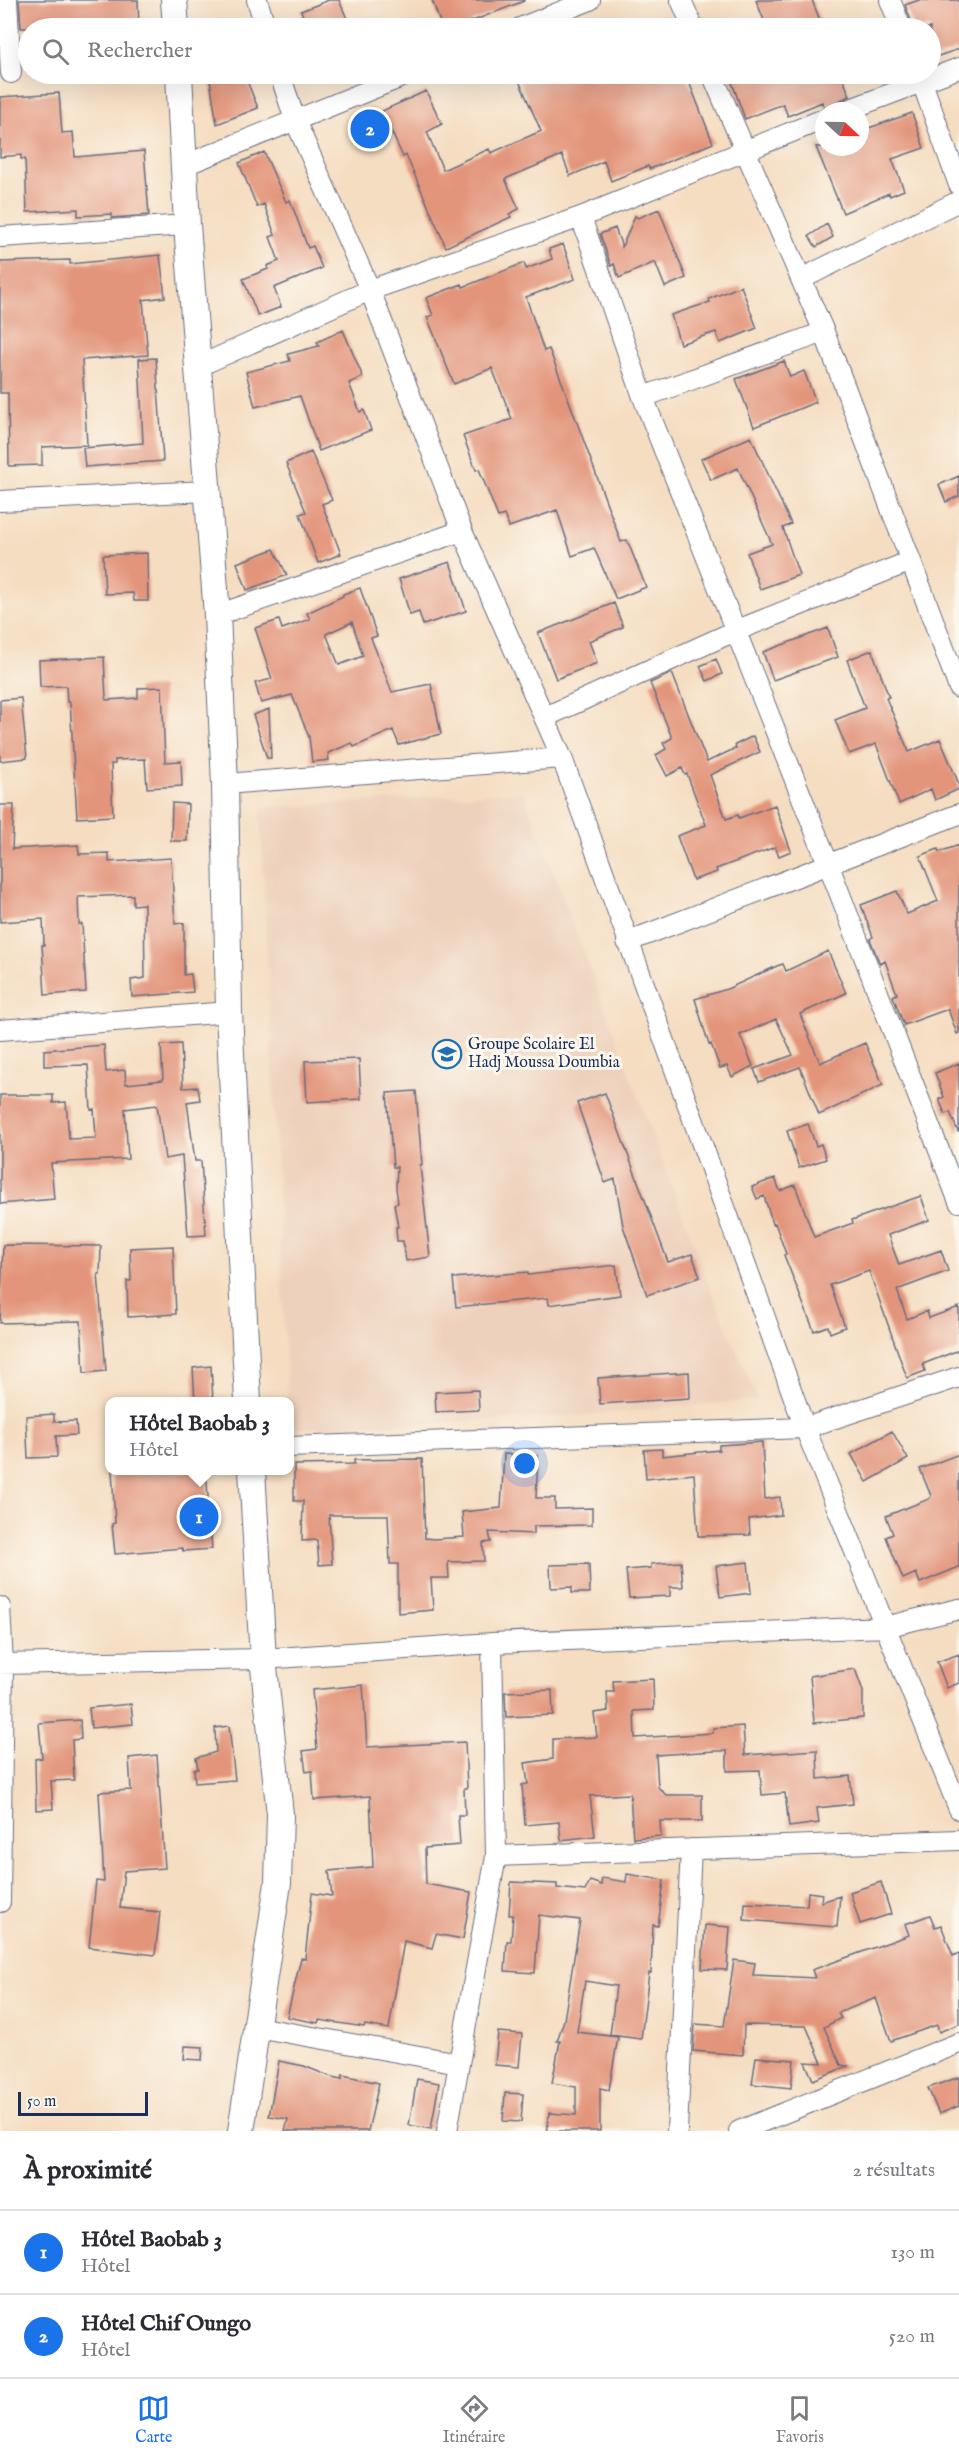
<!DOCTYPE html>
<html lang="fr">
<meta charset="utf-8">
<style>
body{margin:0;font-family:"IM FELL English",serif;background:#f7f7f7;color:#2b2b33}
.compass{position:absolute;left:815px;top:102px;width:54px;height:54px;border-radius:50%;background:#fff;box-shadow:0 6px 24px #0002;rotate:112deg}
.scale{position:absolute;left:18px;bottom:15px;width:130px;box-sizing:border-box;padding-left:6px;border:3px solid #1b2f5e;border-top:0;font-size:16px;line-height:21px;white-space:nowrap;color:#1b2f5e;-webkit-text-stroke:4px #fbf7ec;paint-order:stroke}
.you{position:absolute;left:525px;top:1464px;width:21px;height:21px;margin:-15px;border:4px solid #fff;border-radius:50%;background:#1a73e8;box-shadow:0 0 0 9px #1a73e833}
.badge{display:grid;place-items:center;width:39px;height:39px;border-radius:50%;background:#1a73e8;color:#fff;font-size:20px;font-weight:700}
.pin{position:absolute;translate:-50% -50%;border:3px solid #fff;box-shadow:0 2px 6px #0006}
.popup{position:absolute;left:105px;top:1397px;width:189px;height:78px;box-sizing:border-box;display:grid;place-content:center;border-radius:12px;background:#fff;filter:drop-shadow(0 2px 4px #0005);font-size:20px;white-space:nowrap;color:#7c7c81}
.popup b{font-size:22px;color:#2b2b33}
.popup::after{content:'';position:absolute;left:50%;top:100%;margin-left:-12px;border:12px solid transparent;border-top-color:#fff}
.list{margin:0;padding:0;list-style:none}
h2{display:flex;justify-content:space-between;align-items:center;height:78px;margin:0;padding:0 24px;font-size:26px}
h2 small{font-size:20px;font-weight:400;color:#7c7c81}
.list li{display:grid;grid-template-columns:39px 1fr auto;gap:18px;align-items:center;box-sizing:border-box;height:84px;padding:0 24px;border-top:2px solid #e1e1e2}
.list b{display:block;font-size:22px;white-space:nowrap}
.list p{margin:0;font-size:20px;white-space:nowrap;color:#7c7c81}
.list em{font-size:20px;font-style:normal;color:#7c7c81}
.icon{flex:none;width:33px;height:33px;fill:none;stroke:currentColor;stroke-width:2;stroke-linecap:round;stroke-linejoin:round}
.map{position:relative;flex:none;width:959px;height:2131px;overflow:hidden}
.search{position:absolute;background:#fff;box-shadow:0 6px 24px #0002;left:18px;right:18px;top:18px;height:66px;display:flex;align-items:center;gap:15px;box-sizing:border-box;padding:0 21px;border-radius:33px;color:#7c7c81;font-size:22px}
.sheet{height:246px;background:#fff}
nav{display:flex;justify-content:space-around;align-items:center;box-sizing:border-box;height:84px;border-top:2px solid #e1e1e2;background:#fff;font-size:16px;color:#7c7c81}
nav a{display:grid;justify-items:center;gap:3px}
nav .on{color:#1a73e8}
.map>svg:first-child{display:block}
.built{fill:#eed1bc}
.building{fill:#e3957b;fill-rule:evenodd}
.lines{fill:none;stroke-linecap:round;stroke-linejoin:round}
.minor-casing{stroke:#676c81;stroke-width:22}
.tertiary-casing{stroke:#676c81;stroke-width:28}
.minor{stroke:#fff;stroke-width:20}
.tertiary{stroke:#fff;stroke-width:26}
.labels{text-anchor:middle;dominant-baseline:central;stroke-width:6;stroke-linejoin:round;paint-order:stroke}
.poi-label{font-size:16px;fill:#1b2f5e;stroke:#fbf7ec;text-anchor:start}
</style>
<div class="map">
<svg width="959" height="2131" viewBox="0 0 959 2131">
<rect width="100%" height="100%" fill="#fbf7ec"/>
<filter id="ink" filterUnits="userSpaceOnUse"><feTurbulence type="fractalNoise" baseFrequency=".0167" numOctaves="2"/><feDisplacementMap in="SourceGraphic" scale="12" xChannelSelector="R" yChannelSelector="G"/><feConvolveMatrix kernelMatrix="1 2 1 2 8 2 1 2 1" color-interpolation-filters="sRGB"/></filter>
<filter id="wash" filterUnits="userSpaceOnUse"><feTurbulence type="fractalNoise" baseFrequency=".008" numOctaves="4" result="noise"/><feDisplacementMap in="SourceGraphic" scale="24" xChannelSelector="R" yChannelSelector="G"/><feGaussianBlur stdDeviation="1.35" result="paint"/><feColorMatrix in="noise" values="0 0 0 0 0 0 0 0 0 0 0 0 0 0 0 0 0 1.4 0 .05"/><feComposite in="paint" operator="in"/></filter>
<g filter="url(#wash)">
<rect width="100%" height="100%" fill="#f5ddc1"/>
<path class="built" d="M523,792L715,1300L758,1400L559,1417L289,1429L260,808Z"/>
<g id="blocks">
<path class="building" d="M19,0H138L139,28H21Z
M329,0H339L351,28H308L301,11Z
M432,0H524V1L470,22L472,28H442Z
M756,0H812L823,28H767Z
M919,0H959V49L930,59V28H914L905,5Z
M209,74H244L258,108L217,124Z
M516,74H686L713,143L650,169L648,166L611,181L604,161L570,176L562,155L505,179L519,209L509,214L511,217L446,247L406,155L403,157L382,111L426,91L442,124L427,132L443,170L489,149L491,153L541,131Z
M729,74H841L850,96L824,107L822,102L788,116L783,104L745,119Z
M59,93L62,133L73,132L75,157L144,151L149,215L112,218V214L78,216V209L27,212L25,159H21V155L0,157V97Z
M912,113L924,148L892,159L904,190L890,196L889,193L843,213L816,147H860V131Z
M264,152L286,202L290,200L308,248L313,246L322,268L274,288L281,307L258,316L243,279L268,269L267,266L279,261L270,237L275,235L264,204L257,207L239,163Z
M659,209L686,278L665,287L655,262L619,278L614,264L611,266L600,234L615,228L622,247L635,216L638,218Z
M827,224L833,237L816,247L809,236Z
M563,244L575,279L526,297L544,351L549,349L568,398L621,542L627,540L646,587L616,599L594,548L572,556L557,510L509,527L504,515L498,517L479,469L476,470L463,436L512,419L492,368L454,384L427,317L433,315L426,298L462,284L463,287L524,263L526,269L552,259L549,249Z
M160,255L165,297L143,300L148,355L82,360L87,445L42,447V465L9,466L8,393H0V262L70,260V264Z
M741,286L757,328L720,343L716,332L680,344L671,315L710,302L709,299Z
M343,330L363,377L349,383L360,412L364,410L371,430L319,451L300,396L255,407L246,372L290,361L288,354L319,346L317,342Z
M156,358L163,461L85,467L83,448L143,443L139,359Z
M784,361L790,377L804,371L816,402L754,427L736,379Z
M751,437L791,524L783,528L799,575L760,589L747,553L772,544L738,468L711,480L701,459Z
M311,452L332,500L322,504L341,554L318,563L300,514L306,512L286,463Z
M959,476V496L946,502L939,485Z
M274,549L287,575L247,590L237,563Z
M147,553L148,601H134L133,593L105,594L103,555Z
M450,562L466,611L423,625L419,612L410,615L399,579Z
M360,588L377,636L371,638L392,692L431,684L441,734L399,745L393,730L354,747L352,743L328,753L329,760L312,762L309,737L292,695L261,703L255,683L272,679L255,628L279,620L282,629L310,619L307,613L343,596V594ZM352,622L363,656L339,665L326,634Z
M614,603L623,627L589,641L597,663L556,679L538,633Z
M828,628L838,657L773,680L763,652Z
M872,650L889,697L886,698L909,752L940,739L959,784V789L935,800L931,789L899,804L876,744L849,754L835,720L865,708L847,660Z
M104,657L106,700L138,698V688L162,687L165,762L181,761L182,786L147,788L145,759L115,760V764H111L113,816L77,818L70,702H67L66,686L40,687L39,660Z
M716,659L722,674L707,681L700,666Z
M672,673L707,762L736,748L735,745L753,736L760,752L710,775L726,819L738,815L739,818L775,805L791,851L779,856L775,847L716,869L717,872L693,880L677,836L706,825L687,774L685,775L682,768L667,776L656,755L666,749L663,743L672,738L650,683Z
M21,698L27,758L0,761V700Z
M269,709L271,758H267L253,715Z
M172,803L188,804L187,841H171Z
M0,805H14L12,849L78,845L79,854L109,853V862L171,858L175,924L184,923V975L191,974L193,992L132,997L131,980L145,978L144,904L133,905V895L78,897L79,924H82L86,992L45,995L42,945H44L43,919L0,922Z
M959,845V1033L957,1034L948,1009L904,1025L893,996L897,994L885,961L880,964L870,939L873,937L861,905L897,891L907,914L938,901L920,856L938,849L939,852Z
M828,951L846,993L800,1014L820,1063L865,1043L883,1085L819,1115L800,1067L759,1082L754,1069L793,1055L776,1019L740,1035L753,1066L732,1077L727,1066L720,1068L711,1044L709,1045L695,999L727,989L777,966L783,964L786,971Z
M181,1044L183,1088L198,1087L200,1100L187,1102L195,1161H201L206,1235L188,1236L182,1156L165,1159L157,1105L125,1109L128,1159L51,1163L54,1199L0,1204V1095H53V1103L66,1102L69,1139L96,1138L94,1109L91,1110L88,1065L44,1066V1050L104,1045L106,1072L125,1070L126,1084L163,1080L161,1045Z
M359,1059L361,1099L307,1102L305,1061Z
M959,1063V1132H958L950,1112L945,1114L939,1099L944,1097L935,1073Z
M416,1091L422,1165H420L430,1257L406,1261L403,1241H397L396,1227H398L394,1204L398,1203L396,1188L397,1167H393L387,1093Z
M605,1093L668,1262L692,1254L700,1277L647,1295L623,1226L615,1179L605,1183L577,1103Z
M808,1124L816,1146L821,1144L826,1159L799,1168L787,1131Z
M775,1178L780,1191L795,1185L814,1237L853,1223L852,1220L921,1196L929,1220L888,1235L899,1265L941,1250L948,1271L897,1290L907,1319L927,1311L929,1318L959,1307V1350L923,1364L925,1371L907,1378L869,1271L830,1285L845,1327L830,1333L828,1326L814,1331L784,1255L786,1254L775,1223L773,1224L764,1196L757,1199L752,1187Z
M3,1245L101,1246L100,1274H98L106,1371L84,1373L81,1321L0,1323Z
M173,1246L176,1314L128,1317L127,1281H131L130,1248Z
M616,1265L620,1295L549,1305L548,1298L456,1307L453,1278L528,1272V1275Z
M211,1366L213,1401H195L193,1368Z
M689,1372L690,1398L600,1404L598,1378Z
M478,1390L479,1410L436,1412L435,1392Z
M54,1414V1422L76,1421L77,1435L56,1436L57,1457L28,1458L26,1416Z
M892,1431L908,1459L867,1482L851,1454Z
M762,1442L765,1499L780,1497L781,1515L749,1519L750,1535L698,1536L694,1474L646,1479L644,1450L662,1449V1456L719,1450V1445Z
M504,1454L538,1456L536,1498H555V1509L592,1508V1525L534,1526V1534L489,1532L491,1542L483,1543L484,1561L448,1562L449,1578H431L433,1610L398,1613V1564H390L388,1515H329L332,1564L319,1565L317,1540L302,1541L303,1501H294V1465L354,1464V1460L422,1459L425,1538L434,1539L464,1537L462,1512L501,1508Z
M959,1454V1567L920,1583L916,1573L903,1579L886,1537L893,1534L886,1516L929,1499L931,1496L920,1469Z
M112,1470H206L212,1549L183,1551L182,1548L115,1554L112,1524L115,1523Z
M681,1562L683,1587H670V1596L629,1598L626,1570L651,1568V1564Z
M748,1562L751,1593L720,1597L716,1566Z
M589,1564L590,1593H572V1587L551,1588L550,1565Z
M959,1654V1683L947,1688L937,1662Z
M855,1669L863,1691V1718L814,1723L810,1676Z
M653,1679L654,1710L634,1711L635,1738L713,1733V1728L743,1726L745,1755L817,1750L818,1779L850,1776L853,1804L817,1808L819,1823L789,1827L785,1793L762,1795L760,1770L727,1771V1751H715L656,1755L658,1787L666,1795H702V1821H660L661,1836L633,1838L630,1794L590,1796L595,1836L561,1840L559,1822L525,1825L522,1785L528,1784L525,1763L553,1759V1739L597,1737L594,1713L608,1711L607,1692H614L613,1681Z
M363,1685L367,1747L465,1742L467,1788H464L465,1815H458L460,1845L425,1848L426,1884L471,1892L463,1939L436,1934L432,1948L404,1941L389,2029L365,2025L364,2027L319,2020L318,2023L287,2017L301,1958L305,1959L312,1893L332,1896L329,1871L373,1867L370,1796L314,1800L312,1771L306,1772L303,1751L317,1749L312,1690Z
M552,1690L553,1715L506,1717L505,1692Z
M131,1704L133,1724L91,1728L89,1708Z
M80,1720L81,1739L72,1740L74,1780L51,1781L53,1809L36,1810L35,1759L42,1758L39,1723Z
M229,1726L235,1780L195,1783L194,1769H198L196,1758L216,1752L215,1728Z
M157,1755L165,1868L124,1871L120,1908L160,1912L155,1955L89,1947L96,1881L104,1882L99,1792L131,1790L129,1758Z
M627,1874L664,1880L658,1926L653,1925L651,1973H649L641,2039L610,2035L616,1986L585,1981L577,2032L618,2037L609,2090L600,2088V2131H547L549,2113L576,2115V2087L552,2083L560,2041H557L564,2020L580,1920L539,1915L535,1973L505,1971L507,1941H511L513,1915H509L511,1882L557,1884V1888L585,1891L590,1881L601,1885L602,1878L626,1882Z
M881,1882L891,1914L860,1924L850,1892Z
M808,1892L822,1894L821,1902L840,1896L837,1927L744,1920L745,1903L807,1906Z
M930,1915L935,1927L941,1925L953,1956L959,1953V2024L939,2032L937,2025L891,2041L876,1998L838,2013L841,2018L824,2027L841,2065L848,2066L813,2080L805,2062L822,2063L806,2026L744,2025L743,2055L693,2051L695,2024L724,2026L734,1960L755,1963L753,1975L815,1978L812,1970L909,1935L905,1924Z
M705,1925L730,1927L727,1970L702,1969Z
M498,2032L522,2034L519,2067L495,2065Z
M185,2046L203,2047L202,2060L184,2059Z
M756,2057L794,2060L791,2088L752,2084Z
M279,2061L304,2066L329,2076L342,2079L343,2075L379,2083L368,2131H285L288,2119L269,2116Z
M959,2077V2106L939,2114L928,2088Z
M417,2079L439,2083L431,2129L409,2125Z
M505,2093L523,2094L521,2122L503,2121Z"/>
</g>
</g>
<g filter="url(#ink)">
<use href="#blocks" fill-opacity="0" stroke="#676c81" stroke-width="1.5"/>
<g class="lines">
<g class="minor-casing">
<path id="minor" d="M7,0L11,73
M257,0L266,28
M681,0L693,28
M890,0L901,28
M520,28L590,0
M280,74L295,120L370,290L462,531L562,758L805,1428L959,1809
M712,74L824,332L959,688
M919,74L959,185
M845,111L959,68
M185,165L409,74
M581,217L643,397L829,866L959,1202
M0,237L187,225
M801,279L959,201
M199,366L370,290L581,217L824,119
M643,397L824,332
M0,501L207,491
M217,615L462,531
M545,717L735,631L911,561
M225,784L562,758
M627,942L959,814
M0,1030L229,1012
M289,1447L805,1428L959,1377
M0,1607L3,1664L0,1902
M0,1664L263,1659L492,1643L885,1627L959,1609
M496,1856L959,1840
M256,2027L459,2063
M447,2131L496,1856L492,1643
M677,2131L691,1849
M739,2131L959,2043"/>
</g>
<g class="tertiary-casing">
<path id="tertiary" d="M174,0L176,28
M179,74L187,225L217,615L225,784L229,1012L248,1402
M241,2131L278,1883L280,1814L263,1659L252,1470"/>
</g>
<use href="#minor" class="minor"/>
<use href="#tertiary" class="tertiary"/>
</g>
</g>
<defs>
<g id="school-ring" transform="scale(1.5)"><circle r="9.5" fill="#fbf7ec" stroke="#1f6fb2" stroke-width="1.5"/><path d="M0-5L7-2L0 1L-7-2ZM-4 1L0 2.5L4 1V4Q0 6-4 4Z" fill="#1f6fb2"/></g>
</defs>
<g fill-rule="evenodd">
<use href="#school-ring" x="447" y="1054"/>
</g>
<g class="labels">
<g class="poi-label">
<text x="468" y="1045">Groupe Scolaire El<tspan x="468" dy="18">Hadj Moussa Doumbia</tspan></text>
</g>
</g>
</svg>
<svg class="compass" viewBox="-18 -18 36 36"><path d="M0-13l5 13h-10z" fill="#e53935"/><path d="M0 13l5-13h-10z" fill="#7c7c81"/></svg>
<div class="scale">50 m</div>
<div class="you"></div>
<div class="pin badge" style="left:199px;top:1517px">1</div>
<div class="popup"><b>Hôtel Baobab 3</b>Hôtel</div>
<div class="pin badge" style="left:370px;top:129px">2</div>
<div class="search"><svg class="icon" aria-label="search" viewBox="0 0 24 24"><circle cx="10" cy="10" r="6"/><path d="M15 15l6 6"/></svg>Rechercher</div>
</div>
<section class="sheet">
<h2>À proximité<small>2 résultats</small></h2>
<ul class="list">
<li><span class="badge">1</span><div><b>Hôtel Baobab 3</b><p>Hôtel</p></div><em>130 m</em></li>
<li><span class="badge">2</span><div><b>Hôtel Chif Oungo</b><p>Hôtel</p></div><em>520 m</em></li>
</ul>
</section>
<nav>
<a class="on"><svg class="icon" aria-label="map" viewBox="0 0 24 24"><path d="M3 6l6-2 6 2 6-2v14l-6 2-6-2-6 2zM9 4v14M15 6v14"/></svg>Carte</a>
<a><svg class="icon" aria-label="directions" viewBox="0 0 24 24"><path d="M12 3l9 9-9 9-9-9zM9 14v-3h6M13 9l2 2-2 2"/></svg>Itinéraire</a>
<a><svg class="icon" aria-label="saved" viewBox="0 0 24 24"><path d="M7 4h10v16l-5-4-5 4z"/></svg>Favoris</a>
</nav>
